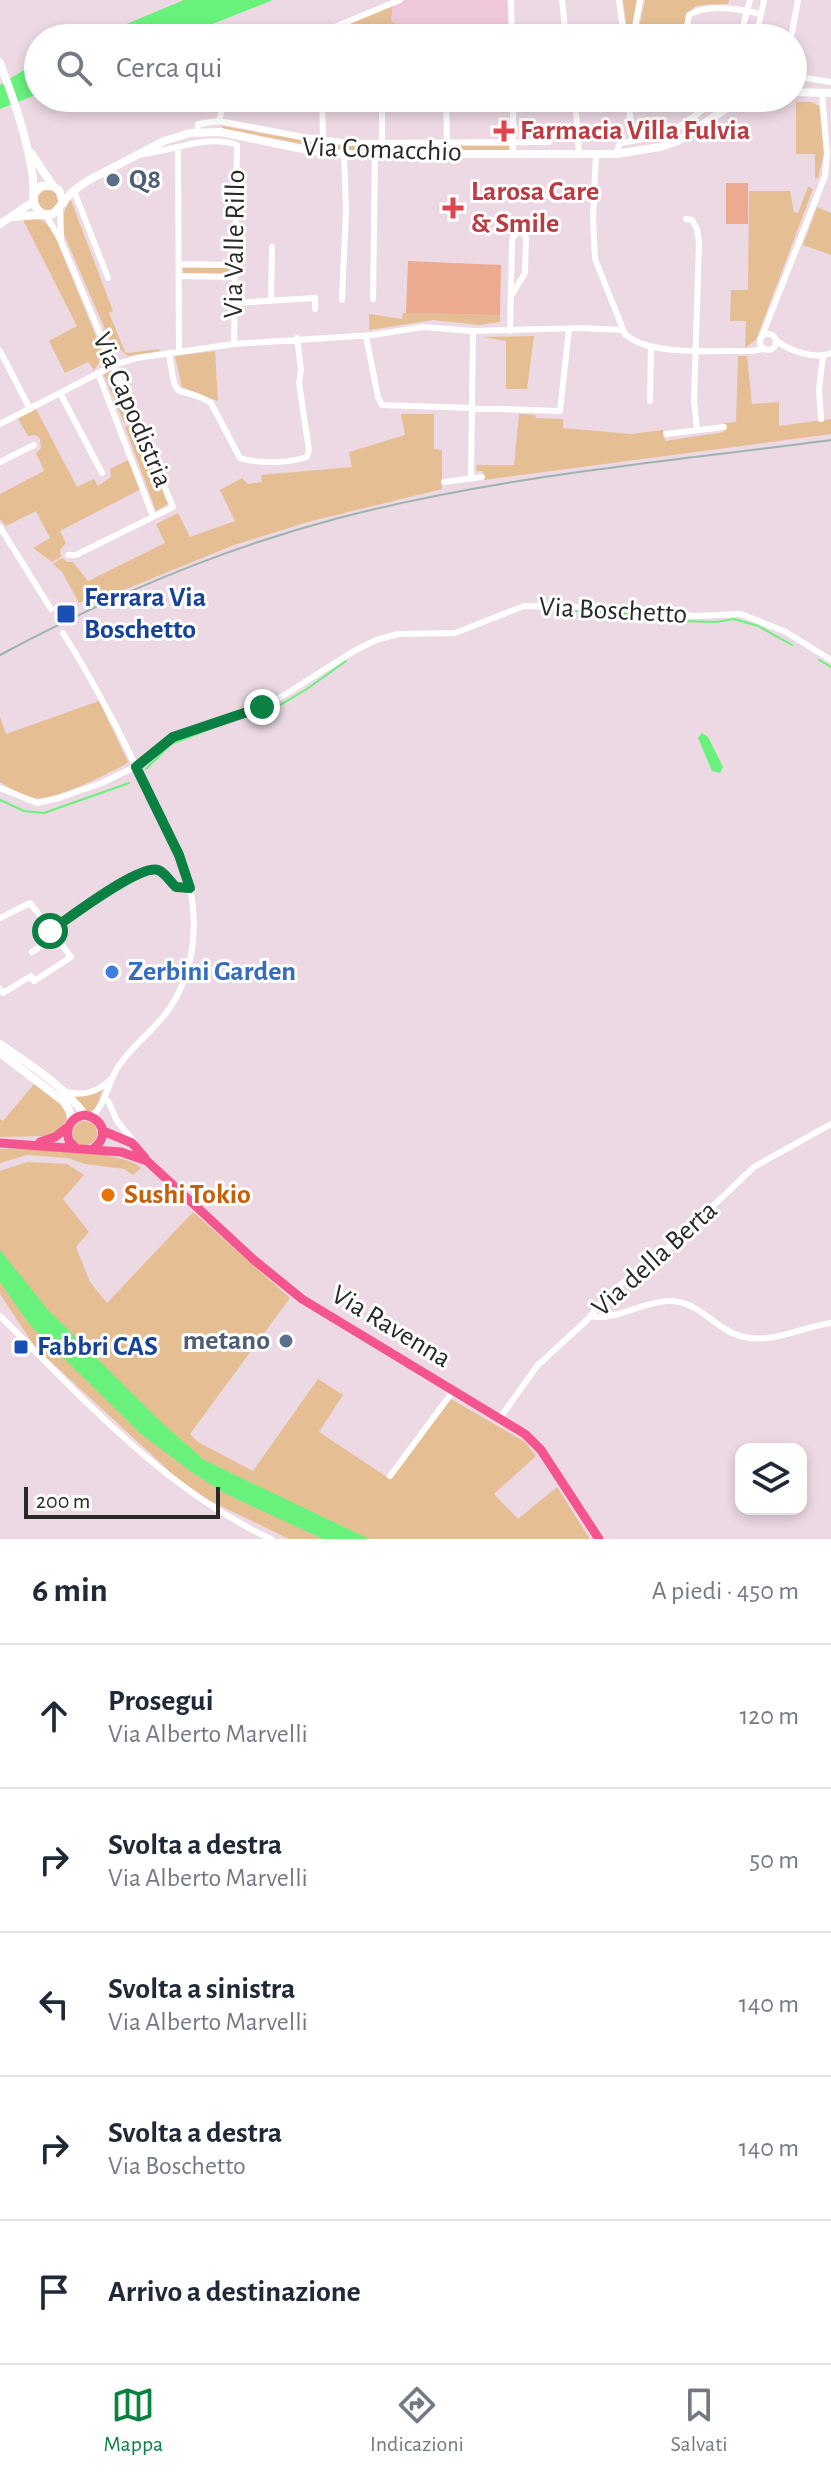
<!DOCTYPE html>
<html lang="it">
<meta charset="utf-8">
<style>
body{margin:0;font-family:"Alegreya Sans",sans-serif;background:#f6f6f7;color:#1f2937}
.controls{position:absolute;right:24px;bottom:24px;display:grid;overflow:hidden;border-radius:16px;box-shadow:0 4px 12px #0003}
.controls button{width:72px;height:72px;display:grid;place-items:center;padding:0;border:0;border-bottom:2px solid #e0e1e3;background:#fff;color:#1f2937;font:40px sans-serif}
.scale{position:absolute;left:24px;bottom:20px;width:196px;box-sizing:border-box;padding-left:8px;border:4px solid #282828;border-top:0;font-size:22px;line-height:28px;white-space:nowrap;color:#282828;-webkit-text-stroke:6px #fff;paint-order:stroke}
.stop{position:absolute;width:24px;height:24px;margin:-18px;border:6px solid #0b8043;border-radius:50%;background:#fff}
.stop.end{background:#0b8043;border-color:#fff;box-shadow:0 2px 8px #0008}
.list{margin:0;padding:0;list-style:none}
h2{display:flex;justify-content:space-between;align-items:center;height:104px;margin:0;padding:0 32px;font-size:34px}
h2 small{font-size:26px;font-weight:400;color:#747a83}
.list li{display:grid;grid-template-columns:52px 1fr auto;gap:24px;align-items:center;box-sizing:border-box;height:144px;padding:0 32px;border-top:2px solid #e0e1e3}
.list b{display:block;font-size:30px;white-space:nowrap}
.list p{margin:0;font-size:26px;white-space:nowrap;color:#747a83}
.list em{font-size:26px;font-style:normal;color:#747a83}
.icon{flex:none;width:44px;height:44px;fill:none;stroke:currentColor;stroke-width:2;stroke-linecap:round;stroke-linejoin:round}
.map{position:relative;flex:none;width:831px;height:1539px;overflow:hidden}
.search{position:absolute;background:#fff;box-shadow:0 4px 12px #0003;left:24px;right:24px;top:24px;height:88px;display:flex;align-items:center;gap:20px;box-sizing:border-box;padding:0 28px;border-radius:44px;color:#747a83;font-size:30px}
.sheet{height:824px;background:#fff}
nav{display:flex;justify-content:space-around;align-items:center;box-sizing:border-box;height:112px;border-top:2px solid #e0e1e3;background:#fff;font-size:22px;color:#747a83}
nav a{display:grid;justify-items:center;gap:4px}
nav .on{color:#0b8043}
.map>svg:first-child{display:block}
.education{fill:#eec8d9}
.green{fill:#e5bf93}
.pitch{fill:#ecab8e}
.water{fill:#68f27c}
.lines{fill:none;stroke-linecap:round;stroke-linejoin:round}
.stream{stroke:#68f27c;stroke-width:2}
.street{stroke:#fff;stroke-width:6}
.secondary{stroke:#fff;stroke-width:8}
.primary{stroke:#f5558e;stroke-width:9}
.rail{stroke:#9cb4ad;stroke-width:2}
.route{stroke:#0b8043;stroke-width:10}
.health-dot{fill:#e0444e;stroke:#fff;stroke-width:3}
.service-dot{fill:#5c6f8a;stroke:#fff;stroke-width:3}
.transit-dot{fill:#1a4fb4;stroke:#fff;stroke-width:3}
.shop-dot{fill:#3f7fe0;stroke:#fff;stroke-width:3}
.food-dot{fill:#e8710a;stroke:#fff;stroke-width:3}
.labels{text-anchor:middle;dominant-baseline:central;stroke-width:6;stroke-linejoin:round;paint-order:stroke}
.health-label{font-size:28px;font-weight:bold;fill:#be3a42;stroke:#fff;text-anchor:start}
.street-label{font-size:28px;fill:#282828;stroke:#fff}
.service-label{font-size:28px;font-weight:bold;fill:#4e5e75;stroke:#fff;text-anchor:start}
.transit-label{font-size:28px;font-weight:bold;fill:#164399;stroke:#fff;text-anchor:start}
.shop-label{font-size:28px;font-weight:bold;fill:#366cbe;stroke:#fff;text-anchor:start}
.food-label{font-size:28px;font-weight:bold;fill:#c56008;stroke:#fff;text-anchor:start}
</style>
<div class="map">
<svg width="831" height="1539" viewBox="0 0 831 1539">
<rect width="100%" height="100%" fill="#ecd9e3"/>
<path class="education" d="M404,0H507L508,33L413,31L412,27H400L391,21L393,4Z"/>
<path class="green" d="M623,0H637L630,38L628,37Z
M645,0H729L728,4C693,5 688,1 682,38H637Z
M393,4L391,21L400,27H413V33L328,31Z
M796,102H811L819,106L824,153L818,178H815V154H796Z
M222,126L322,144V148L222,128Z
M327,145L509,146V151H344L327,149Z
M808,187L813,189L756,340L745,348L746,321H730L731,290H748L749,191H790L794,212L798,213Z
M38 200a10 10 0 1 1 20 0a10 10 0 1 1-20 0Z
M70,198L113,311L109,313L125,352L129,353L159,349L160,351L128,356L110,341L63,232L64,213Z
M817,207L831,213V255L803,245Z
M22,218C39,218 46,219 54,234L102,351L101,360L94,370L88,362L65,373L49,341L77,326Z
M183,268H230V274L183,273Z
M403,313L500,315V322L479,325L433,320L369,330V314L402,319Z
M534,336L527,389H506V341L483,337Z
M215,351L218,401L182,387L175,356Z
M738,356H747L752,404L779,402V426L831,419V434L484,480L483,471H476L477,465H514L519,414L535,415L536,418L563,419V428L631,434L663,430L665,441L724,432V423L736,422Z
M111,371L133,419L124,423L104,375Z
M36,409L77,487L94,479L98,486L111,477L110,469L128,460L141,489L60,531L66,543L60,550L61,557L52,562L33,548L50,538L36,511L6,526L0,519V494L44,471L36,453L41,448L40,438L35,435L28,436L18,419Z
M401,414H434V449L442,450V489L308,522L234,545L97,601L94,596L79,603L62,572L53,564L62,558L67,562H73L88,581L165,543L156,524L178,513L190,537L235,521L220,490L242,478L248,484L262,482L261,475L352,467L349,452L405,435Z
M135,422L168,504L156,511L125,427Z
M99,701L128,762L126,764C105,775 65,795 42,798C28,800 12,789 0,782V717L6,734Z
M35,1083L65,1107L67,1118L63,1128L50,1136L0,1137V1119L3,1121Z
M103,1089L95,1110L90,1112L84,1109L74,1097L88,1095Z
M73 1133a12 12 0 1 1 24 0a12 12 0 1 1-24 0Z
M0,1149C28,1149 124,1150 141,1168L133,1175L124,1169L85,1164L68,1158L27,1155L0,1163Z
M27,1162L67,1164L84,1175L63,1199L89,1232L76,1247L90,1282L107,1303L193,1212L290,1298L190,1434L198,1442L253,1471L318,1379L343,1395L319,1432L390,1479L451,1399L525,1442L536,1456L494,1494L518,1519L557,1487L590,1539H289L192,1492L35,1347L0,1294V1171Z"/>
<path class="pitch" d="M726,183H748V224H726Z
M408,261L501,265L500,315L406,313Z"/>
<path class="water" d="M184,0H273L177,38H93Z
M38,61V94L0,109V85Z
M702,733L708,737L723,767L720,773L712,771L698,738Z
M0,1250L48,1310L160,1421L204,1460L369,1539H323L226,1494L193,1473L141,1434L30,1325L0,1282Z"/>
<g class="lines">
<path class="stream" d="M548,609L633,614L681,621L716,622L734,619L758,626L792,645
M819,660L831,667
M275,708L307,689L346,661
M146,769L171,744L220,725
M0,800L24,811L44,813L129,783"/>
<path class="street" d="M511,0L512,38
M562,0L566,38
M619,0L624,38
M308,38L400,0
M321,38L320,33L571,38
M633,38L640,0
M685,38L689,15C708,3 741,9 761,14
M740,38L750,0
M756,38L764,0
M791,38L798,0
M793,76L831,82
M287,98L323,109
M322,98L323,140
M446,98L447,143
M513,98V154
M575,98L579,154
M628,98L633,141
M722,109L725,98
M219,122L224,98
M197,132L198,124L219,121L303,137L351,143L549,142
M382,143V98
M178,148L179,352
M142,154C173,151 206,134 237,145L234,344
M596,154L593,219L595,259L625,334C649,357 718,350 751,351L764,349
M616,154L620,143C666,136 681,131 715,98
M74,191L108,278
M60,209L61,238
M46,215L61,241L173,507L76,555H68
M686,219L692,220L697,229L699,242L694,401L697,430
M179,264L235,265
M179,276L235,277
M373,299L375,154
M342,300L346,211L344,154
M271,301L272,247
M234,303L315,298V309
M510,331L512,242L513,237L520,230L526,238L525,273L511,296
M760 342a8 8 0 1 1 16 0a8 8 0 1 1-16 0Z
M366,336L378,397L382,405L560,411L569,328
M762,336L825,176L827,154L822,93
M777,341C790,351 815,360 831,353
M0,351L30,409
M169,353C177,409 174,381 211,403L240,458C258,464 289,463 307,457L309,450L299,383L301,370L297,338
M98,373L153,516
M60,393L102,473
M650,401L651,347
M821,419L819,389L823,356
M0,424L114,365L137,358L234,344L373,335L423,327L473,331L579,328L623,330
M666,434L724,427
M0,462L34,445
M471,478L473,331
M444,482L482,477
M0,527L51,609
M63,633C98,688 126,745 154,804C167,831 184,858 190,887C196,919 195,953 183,983C167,1023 143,1033 120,1064C108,1080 107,1103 92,1116
M0,788L37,803L59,798L102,783L141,764L173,737L270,704L354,651L376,640L398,634L455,633L524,606L623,608L695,616L741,614L786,632L831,660
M0,918L30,903L71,957L34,981L31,976L3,993L0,989
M50,931C68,919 139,864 158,870C166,873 169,881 176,887L190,888
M32,952L55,937
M66,1092C83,1096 97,1093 110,1080
M108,1101L117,1121L134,1142
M0,1316C83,1398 163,1489 271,1539
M591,1316C613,1322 644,1301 669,1301C700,1301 713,1328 740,1336C770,1345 802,1327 831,1323
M500,1418L537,1366L587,1320L611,1292L674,1243L754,1167L831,1124
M390,1476L454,1390"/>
<path class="secondary" d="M0,63C14,100 28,140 33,179C34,192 30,204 41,213
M793,92L831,93
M31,153L53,186
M34,193L41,186H53L59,190L63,203
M12,217L53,214L72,192L87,181L164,141L190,133L220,132L307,150L344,154H616L660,147L678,141L742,98
M0,224L33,202
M0,1044C30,1065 63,1085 85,1115
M0,1053L63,1101L69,1110L72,1121"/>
<path class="primary" d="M103,1131L132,1143L145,1158
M40,1142L55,1137L68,1127
M0,1143L121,1152L147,1161L254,1260L302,1299L525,1434L541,1450L599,1539
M77,1149L69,1141C65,1127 71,1117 85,1115C104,1119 109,1137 93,1149"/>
<path class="rail" d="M0,655C106,598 218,550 335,519C497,476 666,462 831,440"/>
</g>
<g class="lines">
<path class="route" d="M50,931C68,919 139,864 158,870C166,873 169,881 176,887L190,888L179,855L136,767L173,737L262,707"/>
</g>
<g class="health-dot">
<path d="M500 119h8v8h8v8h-8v8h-8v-8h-8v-8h8z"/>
<path d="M449 196h8v8h8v8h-8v8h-8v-8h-8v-8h8z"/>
</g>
<g class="service-dot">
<circle cx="113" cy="180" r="8"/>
<circle cx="286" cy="1341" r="8"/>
</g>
<g class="transit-dot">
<rect x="56" y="604" width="20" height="20" rx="4"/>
<rect x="13" y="1339" width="16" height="16" rx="4"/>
</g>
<circle class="shop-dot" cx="112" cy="972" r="8"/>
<circle class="food-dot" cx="108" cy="1195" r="8"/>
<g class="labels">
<g class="health-label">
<text x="520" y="131">Farmacia Villa Fulvia</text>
<text x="471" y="192">Larosa Care<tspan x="471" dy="32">&amp; Smile</tspan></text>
</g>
<g class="street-label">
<text transform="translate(382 150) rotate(2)">Via Comacchio</text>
<text transform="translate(235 244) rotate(-89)">Via Valle Rillo</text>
<text transform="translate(132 410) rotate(67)">Via Capodistria</text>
<text transform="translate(613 611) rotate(3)">Via Boschetto</text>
<text transform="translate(655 1259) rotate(-42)">Via della Berta</text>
<text transform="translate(391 1327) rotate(31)">Via Ravenna</text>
</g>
<g class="service-label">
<text x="129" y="180">Q8</text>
<text x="270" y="1341" text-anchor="end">metano</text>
</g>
<g class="transit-label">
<text x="84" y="598">Ferrara Via<tspan x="84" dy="32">Boschetto</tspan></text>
<text x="37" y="1347">Fabbri CAS</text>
</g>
<g class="shop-label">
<text x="128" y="972">Zerbini Garden</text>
</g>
<g class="food-label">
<text x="124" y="1195">Sushi Tokio</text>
</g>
</g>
</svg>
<div class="controls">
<button><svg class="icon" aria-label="layers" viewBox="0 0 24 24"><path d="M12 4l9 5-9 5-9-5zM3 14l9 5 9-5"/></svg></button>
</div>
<div class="scale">200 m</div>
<div class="stop" style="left:50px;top:931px"></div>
<div class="stop end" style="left:262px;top:707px"></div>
<div class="search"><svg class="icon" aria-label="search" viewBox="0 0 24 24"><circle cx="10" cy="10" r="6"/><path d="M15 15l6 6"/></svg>Cerca qui</div>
</div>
<section class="sheet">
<h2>6 min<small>A piedi · 450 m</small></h2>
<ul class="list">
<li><svg class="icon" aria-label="ahead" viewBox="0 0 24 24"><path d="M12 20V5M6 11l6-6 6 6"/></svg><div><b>Prosegui</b><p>Via Alberto Marvelli</p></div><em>120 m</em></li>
<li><svg class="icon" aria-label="right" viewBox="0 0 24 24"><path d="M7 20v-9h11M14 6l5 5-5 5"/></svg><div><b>Svolta a destra</b><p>Via Alberto Marvelli</p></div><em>50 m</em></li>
<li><svg class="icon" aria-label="left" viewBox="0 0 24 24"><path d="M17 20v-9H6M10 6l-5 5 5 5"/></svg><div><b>Svolta a sinistra</b><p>Via Alberto Marvelli</p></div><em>140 m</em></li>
<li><svg class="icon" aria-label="right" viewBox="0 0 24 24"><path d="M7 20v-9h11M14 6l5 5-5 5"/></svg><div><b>Svolta a destra</b><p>Via Boschetto</p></div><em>140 m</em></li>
<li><svg class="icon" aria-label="arrive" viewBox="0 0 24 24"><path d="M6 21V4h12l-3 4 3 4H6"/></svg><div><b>Arrivo a destinazione</b></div></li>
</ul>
</section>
<nav>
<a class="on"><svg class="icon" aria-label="map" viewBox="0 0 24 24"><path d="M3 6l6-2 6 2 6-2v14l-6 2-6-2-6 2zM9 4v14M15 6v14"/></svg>Mappa</a>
<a><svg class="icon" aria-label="directions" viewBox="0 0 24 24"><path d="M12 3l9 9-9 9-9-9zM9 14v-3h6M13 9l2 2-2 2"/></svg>Indicazioni</a>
<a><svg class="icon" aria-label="saved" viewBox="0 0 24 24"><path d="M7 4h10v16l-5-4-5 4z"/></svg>Salvati</a>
</nav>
